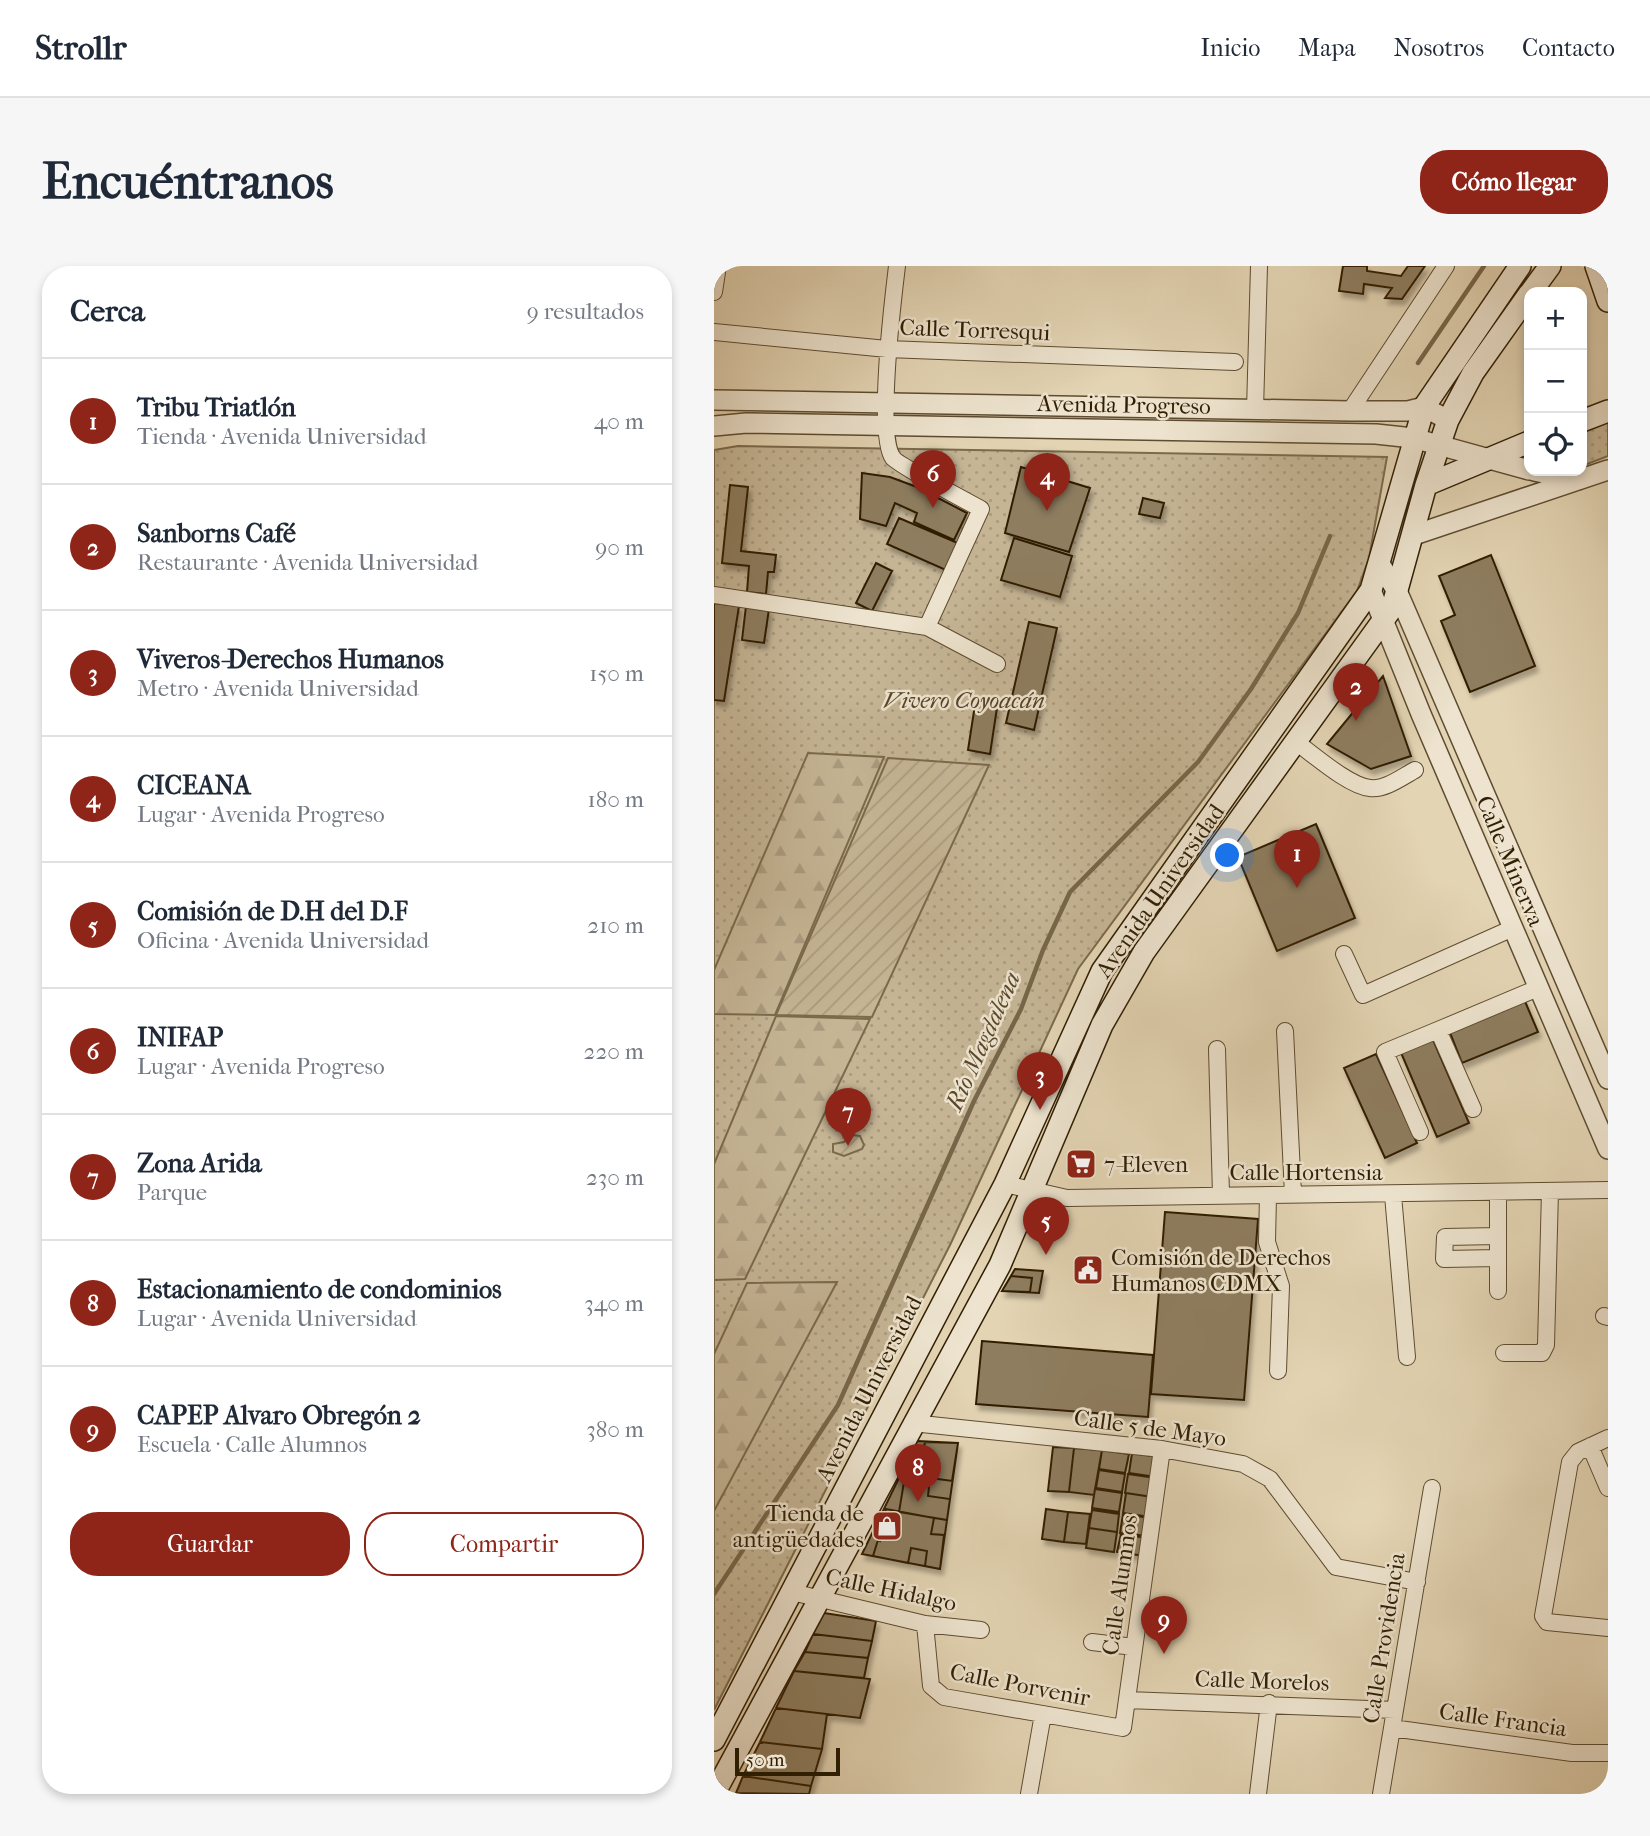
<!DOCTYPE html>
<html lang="es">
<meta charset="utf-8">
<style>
body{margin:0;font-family:"IM FELL French Canon",serif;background:#f6f6f7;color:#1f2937}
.controls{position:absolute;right:21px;top:21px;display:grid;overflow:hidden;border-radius:14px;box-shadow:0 4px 10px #0003}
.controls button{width:63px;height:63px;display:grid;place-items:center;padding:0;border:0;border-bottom:2px solid #e0e1e3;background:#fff;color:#1f2937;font:35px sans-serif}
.scale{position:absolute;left:21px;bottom:18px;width:105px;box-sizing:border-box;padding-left:7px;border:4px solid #311f04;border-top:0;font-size:19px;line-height:24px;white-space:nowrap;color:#311f04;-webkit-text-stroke:5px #ede3ce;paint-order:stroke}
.you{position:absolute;left:514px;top:590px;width:24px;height:24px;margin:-18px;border:5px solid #fff;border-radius:50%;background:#1a73e8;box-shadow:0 0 0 10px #1a73e833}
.badge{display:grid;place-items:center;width:46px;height:46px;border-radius:50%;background:#8f2418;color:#fff;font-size:23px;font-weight:700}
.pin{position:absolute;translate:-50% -58px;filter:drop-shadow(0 2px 4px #0008)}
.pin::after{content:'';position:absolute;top:37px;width:24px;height:21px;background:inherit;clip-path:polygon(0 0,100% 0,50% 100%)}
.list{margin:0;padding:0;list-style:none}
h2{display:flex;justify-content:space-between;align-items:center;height:91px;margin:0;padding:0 28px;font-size:30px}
h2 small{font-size:23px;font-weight:400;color:#747a83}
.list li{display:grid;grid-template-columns:46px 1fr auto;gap:21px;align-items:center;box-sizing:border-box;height:126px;padding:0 28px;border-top:2px solid #e0e1e3}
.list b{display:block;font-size:26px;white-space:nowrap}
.list p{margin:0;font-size:23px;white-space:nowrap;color:#747a83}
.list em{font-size:23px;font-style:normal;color:#747a83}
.actions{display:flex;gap:14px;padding:21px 28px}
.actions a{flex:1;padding:16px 0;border:2px solid #8f2418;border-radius:28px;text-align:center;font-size:24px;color:#8f2418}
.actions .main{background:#8f2418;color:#fff}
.icon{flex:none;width:38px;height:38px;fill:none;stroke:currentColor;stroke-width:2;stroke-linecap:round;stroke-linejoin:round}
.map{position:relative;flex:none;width:894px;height:1528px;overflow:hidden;border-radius:28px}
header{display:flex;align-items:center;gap:42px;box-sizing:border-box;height:98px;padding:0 35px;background:#fff;border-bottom:2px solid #e0e1e3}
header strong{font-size:33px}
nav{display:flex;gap:38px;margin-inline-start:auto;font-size:24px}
.intro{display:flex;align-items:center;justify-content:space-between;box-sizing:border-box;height:168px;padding:0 42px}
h1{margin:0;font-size:49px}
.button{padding:18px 32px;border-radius:28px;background:#8f2418;color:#fff;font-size:24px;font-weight:700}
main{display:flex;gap:42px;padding:0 42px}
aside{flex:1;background:#fff;border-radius:28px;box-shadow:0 4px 10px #0003}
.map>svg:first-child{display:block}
.grass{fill:url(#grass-dots);stroke:#7b6a4c;stroke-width:2}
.forest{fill:url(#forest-firs);stroke:#7b6a4c;stroke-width:2}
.garden{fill:url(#garden-furrows);stroke:#7b6a4c;stroke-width:2}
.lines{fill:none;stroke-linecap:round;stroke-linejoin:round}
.stream{stroke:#77664a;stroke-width:4.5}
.building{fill:#8e7d5f;stroke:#311f04;stroke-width:2;filter:url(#shadow)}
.minor-casing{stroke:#5e4c30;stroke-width:18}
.tertiary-casing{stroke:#5e4c30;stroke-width:22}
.secondary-casing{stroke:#311f04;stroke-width:24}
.minor{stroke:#ede3ce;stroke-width:16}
.tertiary{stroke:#ede3ce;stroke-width:19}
.secondary{stroke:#ede3ce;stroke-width:21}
.labels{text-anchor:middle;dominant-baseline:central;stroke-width:5;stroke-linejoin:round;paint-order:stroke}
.street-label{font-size:23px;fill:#311f04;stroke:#ede3ce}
.park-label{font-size:23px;font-style:italic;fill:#564428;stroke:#ede3ce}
.poi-label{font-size:23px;fill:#311f04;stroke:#ede3ce;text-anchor:start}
.water-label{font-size:24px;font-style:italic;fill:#5a492d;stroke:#ede3ce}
</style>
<header>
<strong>Strollr</strong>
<nav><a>Inicio</a><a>Mapa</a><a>Nosotros</a><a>Contacto</a></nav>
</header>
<div class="intro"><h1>Encuéntranos</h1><a class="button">Cómo llegar</a></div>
<main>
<aside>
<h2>Cerca<small>9 resultados</small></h2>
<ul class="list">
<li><span class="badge">1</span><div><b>Tribu Triatlón</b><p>Tienda · Avenida Universidad</p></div><em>40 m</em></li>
<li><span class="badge">2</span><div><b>Sanborns Café</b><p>Restaurante · Avenida Universidad</p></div><em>90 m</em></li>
<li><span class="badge">3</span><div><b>Viveros-Derechos Humanos</b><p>Metro · Avenida Universidad</p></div><em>150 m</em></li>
<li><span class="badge">4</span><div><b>CICEANA</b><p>Lugar · Avenida Progreso</p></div><em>180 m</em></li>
<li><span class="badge">5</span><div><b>Comisión de D.H del D.F</b><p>Oficina · Avenida Universidad</p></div><em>210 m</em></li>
<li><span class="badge">6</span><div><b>INIFAP</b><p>Lugar · Avenida Progreso</p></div><em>220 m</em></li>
<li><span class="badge">7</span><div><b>Zona Arida</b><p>Parque</p></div><em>230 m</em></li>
<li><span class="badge">8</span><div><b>Estacionamiento de condominios</b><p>Lugar · Avenida Universidad</p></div><em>340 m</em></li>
<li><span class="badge">9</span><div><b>CAPEP Alvaro Obregón 2</b><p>Escuela · Calle Alumnos</p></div><em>380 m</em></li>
</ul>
<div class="actions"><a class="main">Guardar</a><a>Compartir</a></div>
</aside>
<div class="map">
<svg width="894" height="1528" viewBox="0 0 894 1528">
<defs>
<pattern id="grass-dots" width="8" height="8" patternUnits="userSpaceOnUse" patternTransform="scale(1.75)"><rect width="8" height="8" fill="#c5b595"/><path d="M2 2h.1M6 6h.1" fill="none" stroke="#aa9b7f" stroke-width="1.8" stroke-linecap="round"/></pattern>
<pattern id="forest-firs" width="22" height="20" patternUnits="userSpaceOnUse" patternTransform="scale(1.75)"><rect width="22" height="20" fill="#c5b595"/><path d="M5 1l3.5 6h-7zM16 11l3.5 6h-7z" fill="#aa9b7f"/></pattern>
<pattern id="garden-furrows" width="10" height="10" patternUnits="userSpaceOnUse" patternTransform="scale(1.75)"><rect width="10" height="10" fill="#c5b595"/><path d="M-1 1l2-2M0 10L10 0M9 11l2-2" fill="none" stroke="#aa9b7f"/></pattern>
<filter id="shadow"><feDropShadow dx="3" dy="5.5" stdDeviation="2" flood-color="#0004"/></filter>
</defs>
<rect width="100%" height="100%" fill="#e3d4b3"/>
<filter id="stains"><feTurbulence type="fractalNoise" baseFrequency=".00286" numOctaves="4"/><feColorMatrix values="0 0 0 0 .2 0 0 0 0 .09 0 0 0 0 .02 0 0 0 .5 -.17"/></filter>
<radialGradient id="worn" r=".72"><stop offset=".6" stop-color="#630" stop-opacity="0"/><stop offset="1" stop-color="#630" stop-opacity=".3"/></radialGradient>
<path class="grass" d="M894,154V190L868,200V163Z
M24,180L673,191L655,292L643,325L364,703L237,977L0,1444V184Z"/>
<path class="forest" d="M94,487L170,491L61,749L0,748V704Z
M62,750L156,753L31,1013L0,1014V898Z
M123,1016L0,1245V1088L33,1017Z"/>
<path class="garden" d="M174,492L275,499L158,751L62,749Z
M142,842L149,855L148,862L140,865L129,850L134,843Z
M137,869L146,870L150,879L148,883L130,890L119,886V878L130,876Z"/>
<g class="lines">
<path class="stream" d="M704,97L770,0
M0,1328L124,1139L260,835L307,743L329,684L356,626L484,496L537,423L584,347L616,270"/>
</g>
<path class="building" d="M629,0H653V5L687,10L694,0H711L688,33L671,32L678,22L650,18L649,28L625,25Z
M307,201L376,222L355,286L291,267Z
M148,207L176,211L203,221L253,247L240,274L200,256L203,247L181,237L172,260L146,253Z
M16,219L34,221L27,285L62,289L60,306H54L52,328L33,326L35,300L8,297Z
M429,232L450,237L446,252L425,248Z
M185,252L246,278L234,305L173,278Z
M300,272L358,290L346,331L287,314Z
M777,289L821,400L756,426L727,355L741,349L725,310Z
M162,297L178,305L158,345L142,337Z
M0,337L25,340L10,435L0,434Z
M32,340L55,343L50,377L28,374Z
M315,356L343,362L320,464L292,457Z
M669,410L697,490L657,503L613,478Z
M262,432L284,435L276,488L254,484Z
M602,558L641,652L563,685L524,591Z
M810,733L824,766L748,797L735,764Z
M717,769L755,857L723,871L685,782Z
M662,788L703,877L671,892L630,802Z
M451,946L544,953L530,1134L437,1128Z
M301,1003L329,1005L325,1027L288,1025Z
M297,1010L318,1012L316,1026L288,1025Z
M268,1075L439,1089L434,1151L262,1138Z
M203,1175L244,1177L226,1303L148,1288Z
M211,1176L244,1177L238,1215L216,1212L214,1230L236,1233L233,1254L185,1246L191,1210L196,1211L198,1197L206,1199Z
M339,1181L360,1182L355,1226L334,1225Z
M360,1182L388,1184L380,1229L355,1226Z
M388,1184L415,1188L411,1207L385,1203Z
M418,1187L445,1191L442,1211L415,1207Z
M385,1204L411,1208L408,1226L382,1222Z
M414,1208L442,1212L439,1231L411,1227Z
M381,1223L408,1227L405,1246L378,1242Z
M412,1227L439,1231L436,1251L409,1247Z
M172,1243L220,1252L217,1268L230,1269L226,1303L211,1300L213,1285L197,1282L194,1297L159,1290L164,1274L166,1275Z
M332,1243L354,1246L350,1276L328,1273Z
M378,1244L405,1248L403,1266L375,1262Z
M354,1246L376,1248L372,1278L350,1276Z
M409,1248L436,1252L433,1270L406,1267Z
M375,1262L403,1266L400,1286L372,1282Z
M407,1268L433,1272L431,1290L403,1286Z
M110,1347L162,1355L158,1375L99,1368Z
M99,1368L158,1375L154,1392L91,1386Z
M91,1386L154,1392L150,1412L80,1405Z
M80,1405L156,1413L146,1452L62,1442Z
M62,1442L113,1448L108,1483L46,1476Z
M46,1476L108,1483L97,1520L29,1510Z
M29,1510L97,1520L95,1528L22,1527Z"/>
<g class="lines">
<g class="minor-casing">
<path id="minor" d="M183,0C179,33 162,170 179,192C183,198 254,236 267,243L213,361
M0,26L4,0
M0,66L173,83L521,96
M541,144L545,0
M636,145L732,0
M0,329L213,361L283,398
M582,476C600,489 635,520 656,522C671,524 688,511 701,504
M630,688L649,729L799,662
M571,765L579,928
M503,783L507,929
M759,843L724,764L824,722
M706,866L671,786L724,764
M291,918L353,932L894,924
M554,929L553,976L567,1020L564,1105
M679,929L693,1091
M784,992L730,993L731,971L784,970
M784,1025V926
M890,1050L894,1051
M790,1087H828L832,1079L836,925
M198,1157L448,1183L529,1198L556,1213L622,1301L703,1316
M894,1172L864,1186L856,1196L829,1350L833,1356L894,1362
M876,1180L894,1222
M78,1326L211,1358L267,1364
M211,1358L217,1420L230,1431L409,1462L448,1183
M378,1376L420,1381
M413,1434L681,1444
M678,1462L858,1487H894
M315,1528L329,1448
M544,1528L555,1437
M667,1528L718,1222"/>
</g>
<g class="tertiary-casing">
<path id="tertiary" d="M0,134L636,145H694L710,141L734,154
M0,160L32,157L662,168L699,172L815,204
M820,205L864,214
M700,269L894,204
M666,298L684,327L894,813
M657,324L707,448L894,883"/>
</g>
<g class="secondary-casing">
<path id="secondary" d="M882,0L894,35
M817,26L836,0
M868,155L894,145
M712,219L815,176
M0,1474L291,918L388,705L657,324L710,141L806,0
M0,1528L286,999L388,759L430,686L678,342L712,219L734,154L759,107L815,28"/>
</g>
<use href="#minor" class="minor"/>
<use href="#tertiary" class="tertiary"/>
<use href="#secondary" class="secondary"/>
</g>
<defs>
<g id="supermarket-square" transform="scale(1.575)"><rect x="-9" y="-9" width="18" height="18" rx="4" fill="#8f2418" stroke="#ede3ce"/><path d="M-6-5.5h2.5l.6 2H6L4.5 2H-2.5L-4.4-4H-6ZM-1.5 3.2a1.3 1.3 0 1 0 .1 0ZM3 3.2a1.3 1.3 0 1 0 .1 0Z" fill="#fff"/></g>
<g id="civic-square" transform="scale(1.575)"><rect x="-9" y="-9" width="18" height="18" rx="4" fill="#8f2418" stroke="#ede3ce"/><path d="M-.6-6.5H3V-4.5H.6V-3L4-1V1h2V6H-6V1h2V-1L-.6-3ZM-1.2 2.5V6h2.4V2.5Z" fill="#fff"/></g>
<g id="shop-square" transform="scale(1.575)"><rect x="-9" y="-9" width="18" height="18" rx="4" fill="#8f2418" stroke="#ede3ce"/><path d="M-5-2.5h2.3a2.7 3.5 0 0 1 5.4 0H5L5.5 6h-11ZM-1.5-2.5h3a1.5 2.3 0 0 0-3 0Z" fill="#fff"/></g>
</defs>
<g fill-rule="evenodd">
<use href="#supermarket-square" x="367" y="898"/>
<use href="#civic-square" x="374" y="1004"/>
<use href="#shop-square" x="173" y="1260"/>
</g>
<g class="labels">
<g class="street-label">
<text transform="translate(261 64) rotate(2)">Calle Torresqui</text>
<text transform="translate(410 139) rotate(1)">Avenida Progreso</text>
<text transform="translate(796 595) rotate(67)">Calle Minerva</text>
<text transform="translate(446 625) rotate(-55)">Avenida Universidad</text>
<text x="592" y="906">Calle Hortensia</text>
<text transform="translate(155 1123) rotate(-63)">Avenida Universidad</text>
<text transform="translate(436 1162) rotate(8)">Calle 5 de Mayo</text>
<text transform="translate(406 1319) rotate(-82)">Calle Alumnos</text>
<text transform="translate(177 1324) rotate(12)">Calle Hidalgo</text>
<text transform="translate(670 1372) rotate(-81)">Calle Providencia</text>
<text transform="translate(548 1415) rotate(2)">Calle Morelos</text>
<text transform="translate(306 1419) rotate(11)">Calle Porvenir</text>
<text transform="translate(789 1454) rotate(8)">Calle Francia</text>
</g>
<g class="park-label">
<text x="250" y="434">Vivero Coyoacán</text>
</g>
<g class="poi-label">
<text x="390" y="898">7-Eleven</text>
<text x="397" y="991">Comisión de Derechos<tspan x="397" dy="26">Humanos CDMX</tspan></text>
<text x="150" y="1247" text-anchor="end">Tienda de<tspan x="150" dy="26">antigüedades</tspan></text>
</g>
<g class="water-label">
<text transform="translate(269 775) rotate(-66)">Río Magdalena</text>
</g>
</g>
<rect width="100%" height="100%" filter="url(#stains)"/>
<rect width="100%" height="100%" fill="url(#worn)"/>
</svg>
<div class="controls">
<button>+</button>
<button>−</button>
<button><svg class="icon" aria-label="locate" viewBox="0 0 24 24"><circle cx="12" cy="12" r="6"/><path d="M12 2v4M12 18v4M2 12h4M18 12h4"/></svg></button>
</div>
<div class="scale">50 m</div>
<div class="you"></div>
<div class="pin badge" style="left:583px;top:622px">1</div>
<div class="pin badge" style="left:642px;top:455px">2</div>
<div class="pin badge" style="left:326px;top:844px">3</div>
<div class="pin badge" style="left:333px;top:245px">4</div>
<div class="pin badge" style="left:332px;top:989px">5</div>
<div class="pin badge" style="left:219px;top:242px">6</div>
<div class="pin badge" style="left:134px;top:880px">7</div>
<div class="pin badge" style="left:204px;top:1236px">8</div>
<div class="pin badge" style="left:450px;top:1388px">9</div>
</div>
</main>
